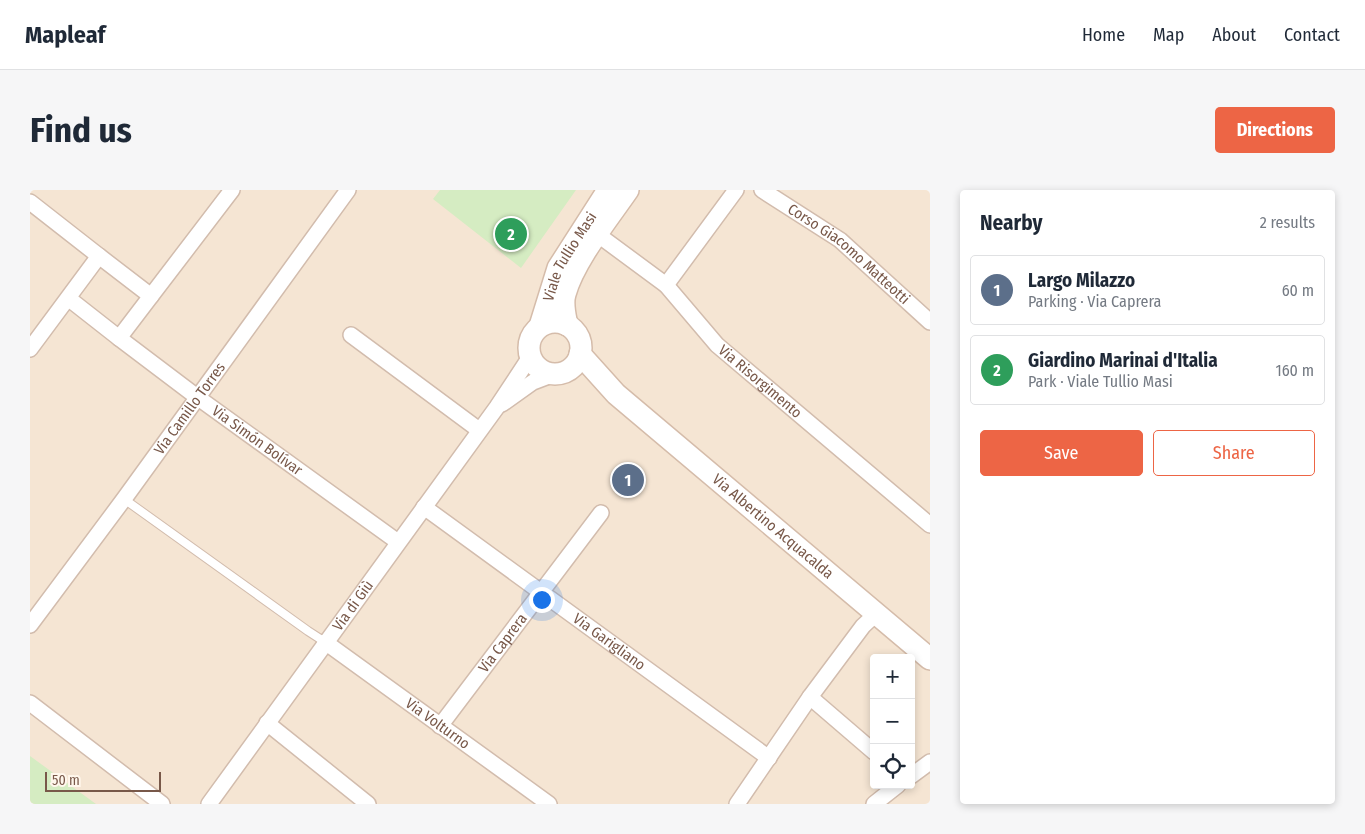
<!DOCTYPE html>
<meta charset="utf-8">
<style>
body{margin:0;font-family:"Fira Sans Condensed",sans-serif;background:#f6f6f7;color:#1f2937}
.controls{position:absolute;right:15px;bottom:15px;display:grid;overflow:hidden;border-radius:5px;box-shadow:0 2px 8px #0003}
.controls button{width:45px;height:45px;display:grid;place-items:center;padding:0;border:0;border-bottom:1px solid #e0e1e3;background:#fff;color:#1f2937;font:25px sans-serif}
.scale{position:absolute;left:15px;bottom:12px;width:116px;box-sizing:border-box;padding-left:5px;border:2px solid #785849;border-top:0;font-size:14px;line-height:18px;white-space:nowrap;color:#785849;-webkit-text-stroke:4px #fff7ec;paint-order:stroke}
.you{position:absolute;left:511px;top:409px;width:18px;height:18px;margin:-12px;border:4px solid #fff;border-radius:50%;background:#1a73e8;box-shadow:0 0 0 8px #1a73e833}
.badge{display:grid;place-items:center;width:32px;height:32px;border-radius:50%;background:#ed6545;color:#fff;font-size:16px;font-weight:700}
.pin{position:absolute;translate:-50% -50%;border:2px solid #fff;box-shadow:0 1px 5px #0006}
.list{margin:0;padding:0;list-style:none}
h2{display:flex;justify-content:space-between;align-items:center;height:65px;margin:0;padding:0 20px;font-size:21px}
h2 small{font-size:16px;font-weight:400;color:#747a83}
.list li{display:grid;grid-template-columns:32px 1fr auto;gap:15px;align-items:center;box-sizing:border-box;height:70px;margin:0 10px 10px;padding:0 10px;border:1px solid #e0e1e3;border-radius:5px}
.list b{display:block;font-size:19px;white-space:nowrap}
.list p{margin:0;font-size:16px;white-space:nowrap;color:#747a83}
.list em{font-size:16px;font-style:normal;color:#747a83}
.actions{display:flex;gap:10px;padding:15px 20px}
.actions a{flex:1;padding:11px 0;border:1px solid #ed6545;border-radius:5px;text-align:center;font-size:18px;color:#ed6545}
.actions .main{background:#ed6545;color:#fff}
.icon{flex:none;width:28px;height:28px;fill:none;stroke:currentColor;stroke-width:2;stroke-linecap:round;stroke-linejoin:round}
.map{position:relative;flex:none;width:900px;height:614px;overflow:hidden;border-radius:5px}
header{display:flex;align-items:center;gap:30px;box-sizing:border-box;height:70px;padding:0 25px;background:#fff;border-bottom:1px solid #e0e1e3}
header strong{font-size:24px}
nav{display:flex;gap:28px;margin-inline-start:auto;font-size:18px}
.intro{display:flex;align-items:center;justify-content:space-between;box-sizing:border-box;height:120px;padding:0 30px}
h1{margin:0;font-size:35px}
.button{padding:12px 22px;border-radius:5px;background:#ed6545;color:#fff;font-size:18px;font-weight:700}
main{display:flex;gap:30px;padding:0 30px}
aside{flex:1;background:#fff;border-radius:5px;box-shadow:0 2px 8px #0003}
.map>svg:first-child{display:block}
.residential{fill:#f5e5d3;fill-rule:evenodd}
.green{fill:#d5ecc2}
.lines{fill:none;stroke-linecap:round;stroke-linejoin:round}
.lane-casing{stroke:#d2bcad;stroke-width:10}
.street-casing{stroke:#d2bcad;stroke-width:18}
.secondary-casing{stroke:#d5bcaa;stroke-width:24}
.lane{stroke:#fff;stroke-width:8}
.street{stroke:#fff;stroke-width:15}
.secondary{stroke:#fff;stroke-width:21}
.labels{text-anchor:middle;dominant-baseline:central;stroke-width:4;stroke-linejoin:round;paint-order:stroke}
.street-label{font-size:15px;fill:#785849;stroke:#fff7ec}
</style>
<header>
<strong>Mapleaf</strong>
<nav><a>Home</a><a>Map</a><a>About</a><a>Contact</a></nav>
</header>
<div class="intro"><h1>Find us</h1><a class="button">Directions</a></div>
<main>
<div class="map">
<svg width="900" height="614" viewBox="0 0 900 614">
<rect width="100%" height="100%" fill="#fdf3e5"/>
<path class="residential" d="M0,0H900V614H0ZM844,468H881V595H844Z"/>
<path class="green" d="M410,0H546L491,78L403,9Z
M0,566L66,614H0Z"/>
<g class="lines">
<g class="lane-casing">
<path id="lane" d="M94,309L278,441L295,452"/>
</g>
<g class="street-casing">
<g id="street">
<path id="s1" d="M732,0L810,50L900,132"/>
<path d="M0,12L69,66"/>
<path id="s2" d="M567,44L636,95L687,155L900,335"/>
<path d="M636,95L706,0"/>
<path d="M121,106L202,0"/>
<path d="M321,145L449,240"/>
<path id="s3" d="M89,148L167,207L368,352"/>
<path d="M0,159L69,66L121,106L89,148L38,108"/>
<path d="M472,214L503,192L524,184"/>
<path id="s4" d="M394,317L739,568"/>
<path id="s5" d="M0,435L94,309L318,0"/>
<path id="s6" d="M295,452L519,614"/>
<path d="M780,507L844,562"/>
<path d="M0,513L132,614"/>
<path d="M237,533L338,614"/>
<path id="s7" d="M410,536L571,323"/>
<path d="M881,586L900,572"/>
<path id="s8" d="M179,614L467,217L500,167"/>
<path d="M707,614L780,507L833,436L847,423"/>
<path d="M844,614L868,595"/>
</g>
</g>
<g class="secondary-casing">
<g id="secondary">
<circle cx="525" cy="158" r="26"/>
<path d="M537,135C535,125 532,114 535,104C544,71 578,29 598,0"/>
<path id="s9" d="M510,136L528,78L578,0"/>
<path id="s10" d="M550,164L586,204L900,469"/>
</g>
</g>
<use href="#lane" class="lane"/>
<use href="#street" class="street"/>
<use href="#secondary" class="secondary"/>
</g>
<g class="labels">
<g class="street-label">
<text stroke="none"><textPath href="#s1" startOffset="108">Corso Giacomo Matteotti</textPath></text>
<text stroke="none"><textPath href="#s9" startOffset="76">Viale Tullio Masi</textPath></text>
<text stroke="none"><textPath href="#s2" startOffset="221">Via Risorgimento</textPath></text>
<text stroke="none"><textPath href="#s5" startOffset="269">Via Camillo Torres</textPath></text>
<text stroke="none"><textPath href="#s3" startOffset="172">Via Simón Bolívar</textPath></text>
<text stroke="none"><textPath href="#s10" startOffset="259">Via Albertino Acquacalda</textPath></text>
<text stroke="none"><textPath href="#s8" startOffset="245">Via di Giù</textPath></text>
<text stroke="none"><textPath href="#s4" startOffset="229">Via Garigliano</textPath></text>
<text stroke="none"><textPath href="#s7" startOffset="104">Via Caprera</textPath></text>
<text stroke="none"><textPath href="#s6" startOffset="139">Via Volturno</textPath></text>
</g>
</g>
</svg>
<div class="controls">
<button>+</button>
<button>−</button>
<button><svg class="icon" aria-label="locate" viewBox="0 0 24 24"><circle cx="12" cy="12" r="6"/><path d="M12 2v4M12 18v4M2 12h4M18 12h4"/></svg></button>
</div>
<div class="scale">50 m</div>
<div class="you"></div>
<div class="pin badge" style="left:598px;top:290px;background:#5c6f8a">1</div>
<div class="pin badge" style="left:481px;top:44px;background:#2e9e5b">2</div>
</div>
<aside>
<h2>Nearby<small>2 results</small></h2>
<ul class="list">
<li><span class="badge" style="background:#5c6f8a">1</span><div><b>Largo Milazzo</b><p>Parking · Via Caprera</p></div><em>60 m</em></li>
<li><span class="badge" style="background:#2e9e5b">2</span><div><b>Giardino Marinai d'Italia</b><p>Park · Viale Tullio Masi</p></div><em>160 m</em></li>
</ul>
<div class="actions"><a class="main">Save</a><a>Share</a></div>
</aside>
</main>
